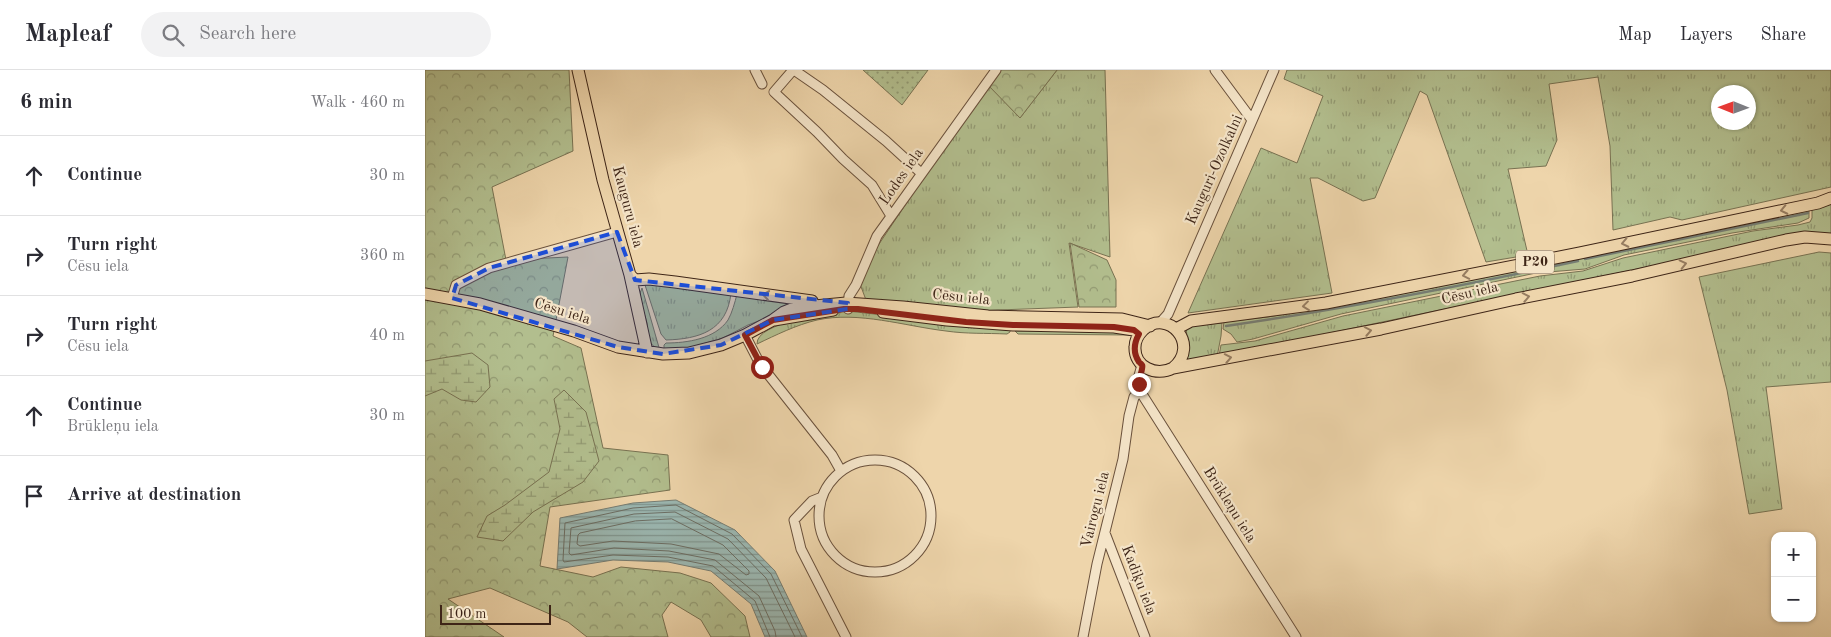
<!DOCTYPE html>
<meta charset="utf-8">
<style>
body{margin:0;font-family:"Old Standard TT",serif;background:#f2f2f3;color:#2b2b33}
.controls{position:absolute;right:15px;bottom:15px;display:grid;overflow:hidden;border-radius:10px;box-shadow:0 1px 4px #0004}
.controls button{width:45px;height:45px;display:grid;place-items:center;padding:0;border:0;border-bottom:1px solid #e1e1e2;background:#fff;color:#2b2b33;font:25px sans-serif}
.compass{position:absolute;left:1286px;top:15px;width:45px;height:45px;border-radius:50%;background:#fff;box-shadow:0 1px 4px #0004;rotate:271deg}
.scale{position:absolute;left:15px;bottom:12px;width:111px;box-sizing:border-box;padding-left:5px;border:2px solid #3e2517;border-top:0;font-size:14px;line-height:18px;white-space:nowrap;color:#3e2517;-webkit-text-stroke:4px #f4e4c8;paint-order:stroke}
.stop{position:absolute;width:15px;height:15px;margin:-11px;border:4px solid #8f2418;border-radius:50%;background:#fff}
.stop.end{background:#8f2418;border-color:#fff;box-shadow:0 1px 5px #0008}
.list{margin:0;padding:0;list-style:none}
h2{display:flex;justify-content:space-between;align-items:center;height:65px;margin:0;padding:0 20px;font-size:21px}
h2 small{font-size:16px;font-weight:400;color:#7c7c81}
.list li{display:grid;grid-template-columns:32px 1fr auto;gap:15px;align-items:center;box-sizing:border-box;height:80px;padding:0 20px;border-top:1px solid #e1e1e2}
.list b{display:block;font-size:19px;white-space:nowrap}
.list p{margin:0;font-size:16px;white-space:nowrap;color:#7c7c81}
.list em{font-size:16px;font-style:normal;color:#7c7c81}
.icon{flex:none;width:28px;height:28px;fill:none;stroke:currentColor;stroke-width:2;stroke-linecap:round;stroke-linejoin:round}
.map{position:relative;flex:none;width:1406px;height:567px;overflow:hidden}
header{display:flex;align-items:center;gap:30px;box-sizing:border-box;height:70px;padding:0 25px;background:#fff;border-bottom:1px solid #e1e1e2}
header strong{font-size:24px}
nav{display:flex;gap:28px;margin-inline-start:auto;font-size:18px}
.search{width:350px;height:45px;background:#f2f2f3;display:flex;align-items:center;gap:12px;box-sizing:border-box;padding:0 18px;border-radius:28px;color:#7c7c81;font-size:19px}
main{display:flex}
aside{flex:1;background:#fff}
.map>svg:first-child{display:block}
.grass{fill:url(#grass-tufts);stroke:#787252;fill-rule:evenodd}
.forest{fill:url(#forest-crowns);stroke:#787252}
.wetland{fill:url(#wetland-marsh);stroke:#787252}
.garden{fill:url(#garden-dots);stroke:#787252}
.water{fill:url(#water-rules);stroke:#767d73}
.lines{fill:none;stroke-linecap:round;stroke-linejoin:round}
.shore{stroke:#6c6e64;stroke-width:1}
.stream{stroke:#767d73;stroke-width:2.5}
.minor-casing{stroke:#6a513c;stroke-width:11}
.major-casing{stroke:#3e2517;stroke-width:13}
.minor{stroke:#f4e4c8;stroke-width:9}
.major{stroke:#eed5ab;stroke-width:11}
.oneway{stroke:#967d61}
.route{stroke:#8f2418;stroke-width:6}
.marked{fill:#1d4ed8;fill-opacity:0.2;stroke:#1d4ed8;stroke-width:4;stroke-dasharray:10 6;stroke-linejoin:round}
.labels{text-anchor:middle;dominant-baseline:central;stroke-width:4.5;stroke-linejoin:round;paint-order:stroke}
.shield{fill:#f4e4c8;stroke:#755e4c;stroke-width:1}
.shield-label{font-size:14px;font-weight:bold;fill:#3e2517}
.street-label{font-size:15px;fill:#3e2517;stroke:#f4e4c8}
</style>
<header>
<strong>Mapleaf</strong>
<div class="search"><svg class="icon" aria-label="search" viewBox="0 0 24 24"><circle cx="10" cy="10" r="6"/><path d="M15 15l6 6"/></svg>Search here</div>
<nav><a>Map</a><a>Layers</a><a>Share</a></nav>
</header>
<main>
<aside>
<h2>6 min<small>Walk · 460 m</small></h2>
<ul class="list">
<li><svg class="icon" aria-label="ahead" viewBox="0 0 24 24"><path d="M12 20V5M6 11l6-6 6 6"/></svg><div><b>Continue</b></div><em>30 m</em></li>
<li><svg class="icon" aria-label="right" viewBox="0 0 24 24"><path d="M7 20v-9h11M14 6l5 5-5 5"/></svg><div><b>Turn right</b><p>Cēsu iela</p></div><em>360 m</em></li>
<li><svg class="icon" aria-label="right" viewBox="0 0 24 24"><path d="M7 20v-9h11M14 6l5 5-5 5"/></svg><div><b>Turn right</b><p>Cēsu iela</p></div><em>40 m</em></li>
<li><svg class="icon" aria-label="ahead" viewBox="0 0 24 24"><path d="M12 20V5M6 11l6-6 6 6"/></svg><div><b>Continue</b><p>Brūkleņu iela</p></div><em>30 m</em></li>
<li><svg class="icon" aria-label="arrive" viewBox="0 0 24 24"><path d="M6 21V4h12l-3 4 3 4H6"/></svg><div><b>Arrive at destination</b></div></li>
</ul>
</aside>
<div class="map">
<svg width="1406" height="567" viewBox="0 0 1406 567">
<defs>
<pattern id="grass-tufts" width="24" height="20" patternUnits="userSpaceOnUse" patternTransform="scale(1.25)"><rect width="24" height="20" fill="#b2be8e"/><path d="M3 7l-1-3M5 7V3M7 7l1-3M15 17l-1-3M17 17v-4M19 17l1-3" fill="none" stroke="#929a73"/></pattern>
<pattern id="forest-crowns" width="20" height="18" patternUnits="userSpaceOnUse" patternTransform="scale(1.25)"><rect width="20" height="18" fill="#b2be8e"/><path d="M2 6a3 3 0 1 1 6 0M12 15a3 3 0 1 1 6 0" fill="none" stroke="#929a73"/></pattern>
<pattern id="wetland-marsh" width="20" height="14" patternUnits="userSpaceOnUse" patternTransform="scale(1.25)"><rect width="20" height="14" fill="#b2be8e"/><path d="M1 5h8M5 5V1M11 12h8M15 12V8" fill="none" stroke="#929a73"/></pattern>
<pattern id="garden-dots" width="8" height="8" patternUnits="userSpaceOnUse" patternTransform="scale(1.25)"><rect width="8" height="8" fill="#b2be8e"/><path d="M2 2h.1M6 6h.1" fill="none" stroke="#929a73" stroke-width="1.8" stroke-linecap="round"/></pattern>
<pattern id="water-rules" width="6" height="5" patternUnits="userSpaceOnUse" patternTransform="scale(1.25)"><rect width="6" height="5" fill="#9bb7b1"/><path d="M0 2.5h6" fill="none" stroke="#80958f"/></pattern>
</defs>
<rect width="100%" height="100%" fill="#eed5ab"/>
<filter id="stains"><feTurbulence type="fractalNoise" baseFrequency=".004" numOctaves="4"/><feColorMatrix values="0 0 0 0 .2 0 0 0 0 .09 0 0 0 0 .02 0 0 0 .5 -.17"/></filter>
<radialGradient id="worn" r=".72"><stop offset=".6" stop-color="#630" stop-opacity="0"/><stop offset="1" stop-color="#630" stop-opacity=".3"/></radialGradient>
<path class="grass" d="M632,0H680L685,187L644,173L653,237L547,241L441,230L435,214L448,183L562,13L595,48Z
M862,0H1406V117L1257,150L1245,147L1188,160L1185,76L1173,7L1124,14L1132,70L1121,96L1083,99L1103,185L1061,192L1002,25L995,21L950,128L938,131L893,108H885L907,223L763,243L836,78L872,93L898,26L859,9ZM1294,22H1324V52H1294Z
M1406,133V164L1236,194L794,286L796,275L830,271L918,246L1115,206L1158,201L1198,188L1328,161L1373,155L1385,152L1387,148V139Z
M1384,139V148L1373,153L1307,163L1199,185L1160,199L1111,203L916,244L828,269L812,272L806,264L798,259L799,252L843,247L921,234Z
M1394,182L1406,183V312L1341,317L1357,439L1324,444L1302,320L1274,207Z
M224,212L306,223C302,261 274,269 241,270L236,264L220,215Z
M217,218L235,281C231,278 226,275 224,270C222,265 223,259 222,253C220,243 211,229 217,218Z
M312,224L368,232L352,244L323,255L298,268L256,280H239V275L241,273C262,273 290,269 303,250C307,243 310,232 312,224Z
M422,241L585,259V262L582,264C561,263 541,264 521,261C479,256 434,241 392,250C371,255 351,265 332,274C331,252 405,243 422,241Z
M797,253L796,266L792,287L761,293L763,278L761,256Z
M689,260L704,265L593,264L590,261Z"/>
<path class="forest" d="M0,0H144L148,81L67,117L81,190L143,187L128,266L156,278L178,378L243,385L245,420L125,437L115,496L168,507L196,497L255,503L286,513L320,546L325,567H286L276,550L246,532L237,545L243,567H162L143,552L65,518L23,529L79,567H0Z
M572,0H632L595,48L562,14Z
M645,173L682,190L691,210V237H654Z"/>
<path class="wetland" d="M47,283L63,295L65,317L51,332L36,330L17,319L0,326V291Z
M139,320L161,342L174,391L158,412L108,442L78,471L52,467L62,446L80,435L124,402L135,359L129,329Z"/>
<path class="garden" d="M438,0H503L477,35Z"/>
<path class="water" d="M251,430L310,460L350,501L382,567H340L326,534L286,501L243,492L188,490L132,499L135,448L208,433Z"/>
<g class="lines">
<path class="shore" d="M247,449L298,475L324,501V504L321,505L294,484L246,474L188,471L155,476L152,474L153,465L155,463L210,451Z
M345,567L330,531L288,496L243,487L188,485L139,492L138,490L140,453L208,438L251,435L307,464L346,504L377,567
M351,567L350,561L334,526L290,490L244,481L189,478L146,485L144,483L146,458L209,444L250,442L303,469L341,508L370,567"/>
<path class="stream" d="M1160,189L1383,143
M801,256C919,239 1036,216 1153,191"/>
<g class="minor-casing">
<path id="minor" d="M330,0L337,14
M368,0L349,22L392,62L418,89L447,115L466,146
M369,0L398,20L461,71L496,103
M790,0L827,50
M27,228L31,215L64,198L192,162
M423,239L424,226L431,215L452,166L571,0
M735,253L743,244L849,0
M320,265L335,294L407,385L416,401
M717,295L713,309L715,321L871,567
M394 446a56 56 0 1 1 112 0a56 56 0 1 1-112 0Z
M397,427L387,431L369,450L376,479L421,567
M680,463L720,567
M658,567L672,494L698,389L704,346L709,327L715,321"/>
</g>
<g class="major-casing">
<path id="major" d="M153,0L178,110L205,205L222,282
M205,205L210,210L224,209L250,212L387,231
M0,224L55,234L149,261L193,277L238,284L264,283L296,275L320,265L348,250L359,242L369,238L421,233L478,237L563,246L697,249L725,256
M458,242L522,250L588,255L689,257L709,260L714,264
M349,250L408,240
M751,259L766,251L901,233L1155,183L1393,133L1406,128
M748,298C776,275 743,237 718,260C714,264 710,270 710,277C709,297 731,307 748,298L956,259L1091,229L1207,206L1361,170L1380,167L1406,169"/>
</g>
<use href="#minor" class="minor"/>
<use href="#major" class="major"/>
</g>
<defs><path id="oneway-chevron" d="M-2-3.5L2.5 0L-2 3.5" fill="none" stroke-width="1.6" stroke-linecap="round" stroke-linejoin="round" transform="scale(1.25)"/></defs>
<g class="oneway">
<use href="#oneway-chevron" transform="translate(1359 140) rotate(168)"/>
<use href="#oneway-chevron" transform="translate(1200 173) rotate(168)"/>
<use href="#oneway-chevron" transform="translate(1258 194) rotate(-13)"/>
<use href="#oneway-chevron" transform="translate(1041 205) rotate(169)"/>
<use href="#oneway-chevron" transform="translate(341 225) rotate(-172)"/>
<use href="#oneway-chevron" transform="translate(1101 227) rotate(-11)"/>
<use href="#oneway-chevron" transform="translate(881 236) rotate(173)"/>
<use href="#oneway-chevron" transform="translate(943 261) rotate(-11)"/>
<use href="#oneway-chevron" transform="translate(803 288) rotate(-11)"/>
</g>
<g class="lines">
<path class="route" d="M337,297L320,265L348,250L419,239H433L541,252L588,255L689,257L709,260L714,264C709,273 708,283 714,292C717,295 718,294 717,299C716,306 712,310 714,318V314"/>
</g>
<path class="marked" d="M192,162L210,210L423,233V239L348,250L296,275L238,284L193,277L27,228L31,215L64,198Z"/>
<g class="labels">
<rect class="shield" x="1091" y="180.5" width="38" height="23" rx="4"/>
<g class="shield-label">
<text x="1110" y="192">P20</text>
</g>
<g class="street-label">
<text transform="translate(790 100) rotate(-66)">Kauguri-Ozolkalni</text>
<text transform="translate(477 107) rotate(-55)">Lodes iela</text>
<text transform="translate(202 137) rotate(75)">Kauguru iela</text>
<text transform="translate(1045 224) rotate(-13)">Cēsu iela</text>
<text transform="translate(536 228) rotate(6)">Cēsu iela</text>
<text transform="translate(137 242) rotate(17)">Cēsu iela</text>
<text transform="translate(804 435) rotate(58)">Brūkleņu iela</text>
<text transform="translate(671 440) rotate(-76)">Vairogu iela</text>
<text transform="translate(713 510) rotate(69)">Kadiķu iela</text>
</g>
</g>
<rect width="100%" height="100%" filter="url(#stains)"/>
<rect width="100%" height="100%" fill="url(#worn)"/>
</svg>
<div class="controls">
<button>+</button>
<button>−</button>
</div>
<svg class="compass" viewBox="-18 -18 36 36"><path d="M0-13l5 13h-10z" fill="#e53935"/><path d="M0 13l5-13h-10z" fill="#7c7c81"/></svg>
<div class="scale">100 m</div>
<div class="stop" style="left:337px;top:297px"></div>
<div class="stop end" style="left:714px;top:314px"></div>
</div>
</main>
